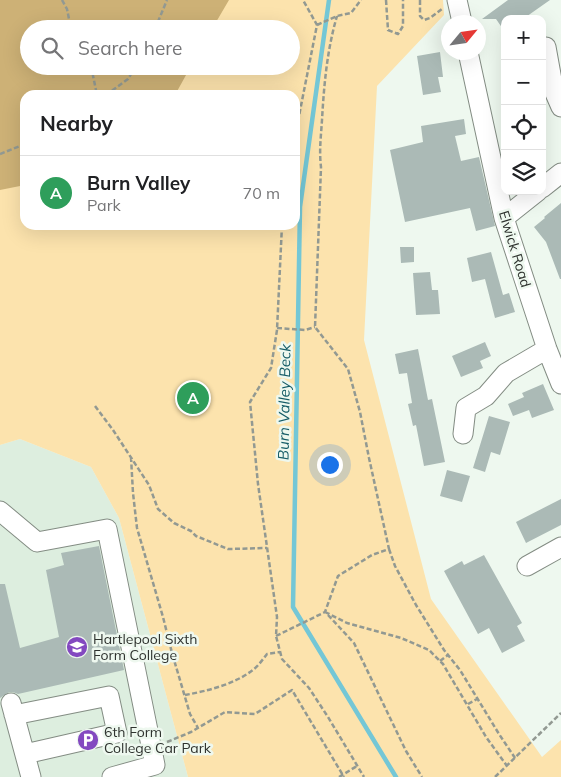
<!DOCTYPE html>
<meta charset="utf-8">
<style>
body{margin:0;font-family:Mulish,sans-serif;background:#f6f6f6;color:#202124}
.controls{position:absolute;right:15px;top:15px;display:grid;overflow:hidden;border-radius:10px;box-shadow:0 5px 20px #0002}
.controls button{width:45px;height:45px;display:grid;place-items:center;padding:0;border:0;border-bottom:1px solid #e0e0e0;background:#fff;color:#202124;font:25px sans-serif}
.compass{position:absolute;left:441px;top:15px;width:45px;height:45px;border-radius:50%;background:#fff;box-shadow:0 5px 20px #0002;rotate:61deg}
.you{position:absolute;left:329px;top:464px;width:18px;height:18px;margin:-12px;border:4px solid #fff;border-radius:50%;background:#1a73e8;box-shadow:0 0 0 8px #1a73e833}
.badge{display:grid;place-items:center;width:32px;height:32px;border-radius:50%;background:#b45309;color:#fff;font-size:16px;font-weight:700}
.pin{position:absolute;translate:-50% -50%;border:2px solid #fff;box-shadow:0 1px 5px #0006}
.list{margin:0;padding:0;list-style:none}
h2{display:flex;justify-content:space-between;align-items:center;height:65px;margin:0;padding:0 20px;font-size:21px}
h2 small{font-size:16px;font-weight:400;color:#757577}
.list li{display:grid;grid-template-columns:32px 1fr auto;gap:15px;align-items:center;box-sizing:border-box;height:75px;padding:0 20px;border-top:1px solid #e0e0e0}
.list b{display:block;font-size:19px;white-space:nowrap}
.list p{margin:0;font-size:16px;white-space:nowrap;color:#757577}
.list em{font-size:16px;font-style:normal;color:#757577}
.icon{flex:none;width:28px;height:28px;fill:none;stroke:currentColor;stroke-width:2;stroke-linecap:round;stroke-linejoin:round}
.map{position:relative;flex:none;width:561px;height:777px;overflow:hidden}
.search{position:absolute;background:#fff;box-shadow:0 5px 20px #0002;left:20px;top:20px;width:280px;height:55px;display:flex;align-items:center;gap:12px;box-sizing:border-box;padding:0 18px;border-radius:28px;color:#757577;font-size:19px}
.panel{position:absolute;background:#fff;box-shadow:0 5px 20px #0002;left:20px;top:90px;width:280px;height:140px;border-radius:15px}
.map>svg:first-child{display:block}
.built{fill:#ddeedf}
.green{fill:#fce3ad}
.forest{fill:#cdb176}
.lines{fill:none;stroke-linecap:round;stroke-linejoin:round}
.stream{stroke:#74c7d6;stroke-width:4.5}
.building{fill:#abbab6}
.minor-casing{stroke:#838c83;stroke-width:21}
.path{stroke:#929992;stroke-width:2.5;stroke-dasharray:5 2.5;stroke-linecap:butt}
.minor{stroke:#fff;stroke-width:19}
.labels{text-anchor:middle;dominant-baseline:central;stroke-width:5;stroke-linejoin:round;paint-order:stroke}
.street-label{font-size:14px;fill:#2e322e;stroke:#eef8ef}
.poi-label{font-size:14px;fill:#2e322e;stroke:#eef8ef;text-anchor:start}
.water-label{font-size:15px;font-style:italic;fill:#165d67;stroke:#eef8ef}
</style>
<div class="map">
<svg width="561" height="777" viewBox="0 0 561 777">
<rect width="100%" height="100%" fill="#eef8ef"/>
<path class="built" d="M20,439L91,467L119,518L188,777H0V445Z"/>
<path class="green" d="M225,0H443L444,15L377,86L364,340L431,599L542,757L561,740V777H188L119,518L91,467L20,439L0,445V189L25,183V225H295V95H168L181,66H291V29H203Z"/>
<path class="forest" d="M0,0H229L212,29H29V66H191L175,95H25V185L0,190Z"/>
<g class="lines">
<path class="stream" d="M329,0L300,207L293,607L396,777"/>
</g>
<path class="building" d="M508,0H550L523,19H505V32L496,19H482Z
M440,52L443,77H438L441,92L423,95L417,56Z
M464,119L466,134L455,136L461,161L479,157L495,226L476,231L470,208L405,222L390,150L423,142L421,126Z
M561,203V279H560L546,242L534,227L545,218L544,217Z
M400,247H414V262L401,263Z
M491,252L503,295L509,293L515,312L495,318L485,279L472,282L467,258Z
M430,272L432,290H438L440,314L416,315L413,273Z
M485,342L491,356L480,361L483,368L461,377L452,356Z
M418,349L428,400L432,399L445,462L424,466L416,425L413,426L408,404L412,403L407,373L399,374L395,354Z
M543,384L554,410L532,418L529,410L513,416L508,404L524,397L522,393Z
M489,416L510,422L500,455L491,452L485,472L473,468Z
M447,470L470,476L462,502L440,496Z
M561,499V525L526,543L516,522Z
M99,546L124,670L18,694L13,692H9L0,698V584H5L20,648L59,637L46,570L64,565L61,553Z
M484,555L522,623L517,626L525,641L502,653L489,628L478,634L444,571L462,561L464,565Z"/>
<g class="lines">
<g class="minor-casing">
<path id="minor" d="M457,0L462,22
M546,47L554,91L561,107
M468,52L504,218L547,349L561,384
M542,188L561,173
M504,218L538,191
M463,434L466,408L486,396L506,373L547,349
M0,511L37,542L107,529L155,765L112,777
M527,566L561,547
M11,703L31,777
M14,715L109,696L117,733L25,754"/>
</g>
<path class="path" d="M62,0L67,9L71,29
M386,0L388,30L398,34L403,26V0
M420,0V16L424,20L430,18L442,9
M317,25L337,16L351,13L361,0
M155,29L167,0
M91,66L97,95
M106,95L128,79L136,66
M295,136L317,25L303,0
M0,154L25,144
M282,225L277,330L271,368L250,402L258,484L277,617L276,636L282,659L309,688L328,717L364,777
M277,328L305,330L315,327
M95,406L113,430L149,485L158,509L174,523L191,531L196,536L228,549L267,548
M131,457L133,493L137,528L163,617L172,653L190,714L198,728
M389,549L395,566L416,605L444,650L460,670L499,734L515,758
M325,612L347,623L401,638L429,650L443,664L486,737L507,766
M328,615L354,643L406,751L422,777
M276,636L325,612L338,576L372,555L389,549L369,458L360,412L348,369L315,327L321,167C319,151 321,136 322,120C324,85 327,50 337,16
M440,661L448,655
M185,695C207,691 236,684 254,669C259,665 263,659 267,654L280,652
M468,704L477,699
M167,742L191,732L225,712L255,714L292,690L344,777
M339,777L357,766
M495,777L561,713"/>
<use href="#minor" class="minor"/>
</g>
<defs>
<g id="school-disc" transform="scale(1.125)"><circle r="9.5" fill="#8349c0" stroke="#eef8ef"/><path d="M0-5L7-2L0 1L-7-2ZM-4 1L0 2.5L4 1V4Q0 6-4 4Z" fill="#fff"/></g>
<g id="parking-disc" transform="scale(1.125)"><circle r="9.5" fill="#8349c0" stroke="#eef8ef"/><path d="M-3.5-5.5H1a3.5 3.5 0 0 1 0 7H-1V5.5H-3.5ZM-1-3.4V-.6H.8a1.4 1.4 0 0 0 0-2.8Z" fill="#fff"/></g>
</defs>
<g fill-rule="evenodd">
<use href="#school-disc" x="77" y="647"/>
<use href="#parking-disc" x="88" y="740"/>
</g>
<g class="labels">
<g class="street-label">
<text transform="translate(515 249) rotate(73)">Elwick Road</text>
</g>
<g class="poi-label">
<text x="93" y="639">Hartlepool Sixth<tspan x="93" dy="16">Form College</tspan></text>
<text x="104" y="732">6th Form<tspan x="104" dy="16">College Car Park</tspan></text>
</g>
<g class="water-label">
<text transform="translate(284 402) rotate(-89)">Burn Valley Beck</text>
</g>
</g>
</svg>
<div class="controls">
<button>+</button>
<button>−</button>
<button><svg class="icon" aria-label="locate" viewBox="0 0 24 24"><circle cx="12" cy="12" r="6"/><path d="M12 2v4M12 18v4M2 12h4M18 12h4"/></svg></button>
<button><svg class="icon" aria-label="layers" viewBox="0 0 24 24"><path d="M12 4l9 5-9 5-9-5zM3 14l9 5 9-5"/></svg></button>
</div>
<svg class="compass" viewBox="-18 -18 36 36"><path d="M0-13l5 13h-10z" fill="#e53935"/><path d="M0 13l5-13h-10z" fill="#757577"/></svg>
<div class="you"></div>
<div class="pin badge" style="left:193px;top:398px;background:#2e9e5b">A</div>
<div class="search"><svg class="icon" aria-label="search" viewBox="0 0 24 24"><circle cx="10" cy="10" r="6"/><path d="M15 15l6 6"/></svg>Search here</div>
<section class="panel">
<h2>Nearby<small></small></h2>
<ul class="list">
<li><span class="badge" style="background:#2e9e5b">A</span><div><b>Burn Valley</b><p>Park</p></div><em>70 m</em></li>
</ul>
</section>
</div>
